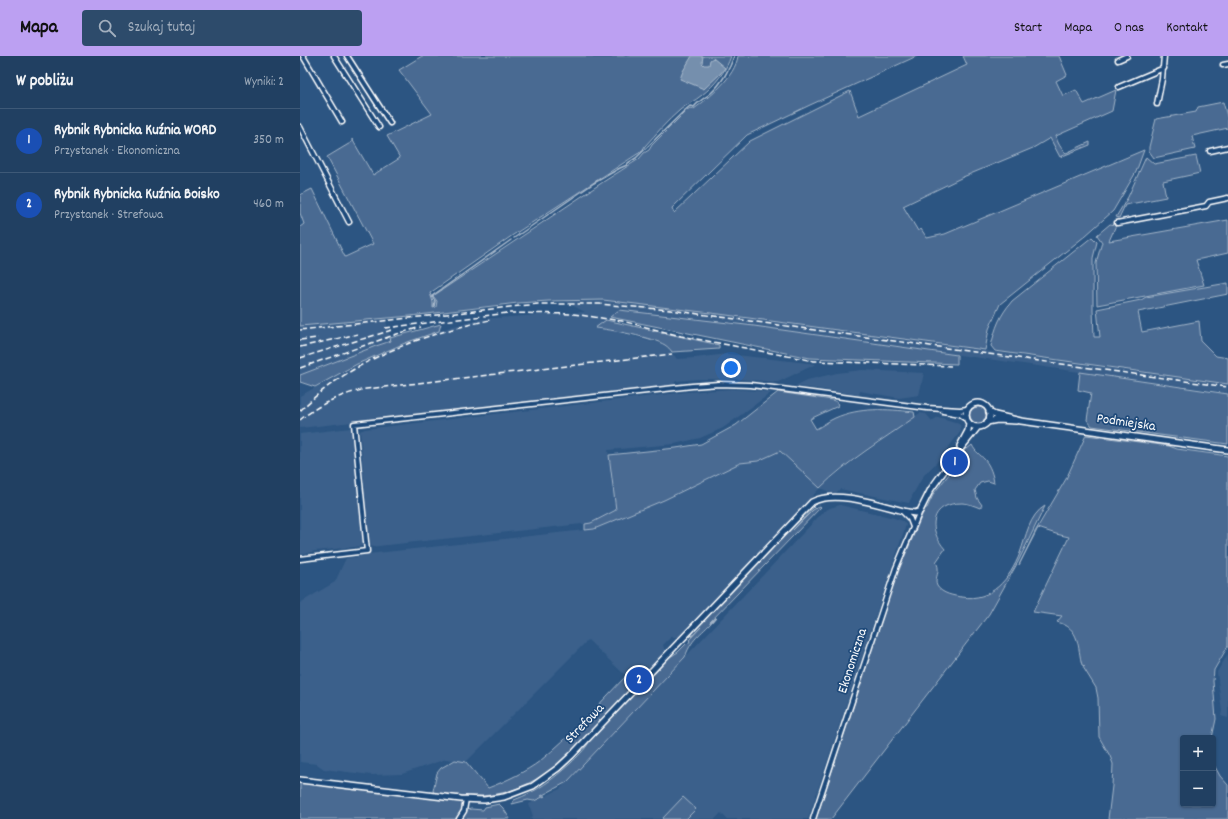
<!DOCTYPE html>
<html lang="pl">
<meta charset="utf-8">
<style>
body{margin:0;font-family:Dekko,sans-serif;background:#2d4b6b;color:#f1f3f6}
.controls{position:absolute;right:12px;bottom:12px;display:grid;overflow:hidden;border-radius:4px;box-shadow:0 1px 3px #0004}
.controls button{width:36px;height:36px;display:grid;place-items:center;padding:0;border:0;border-bottom:1px solid #3e5977;background:#214062;color:#f1f3f6;font:20px sans-serif}
.you{position:absolute;left:431px;top:312px;width:14px;height:14px;margin:-10px;border:3px solid #fff;border-radius:50%;background:#1a73e8;box-shadow:0 0 0 6px #1a73e833}
.badge{display:grid;place-items:center;width:26px;height:26px;border-radius:50%;background:#bca0f2;color:#fff;font-size:13px;font-weight:700}
.pin{position:absolute;translate:-50% -50%;border:2px solid #fff;box-shadow:0 1px 4px #0006}
.list{margin:0;padding:0;list-style:none}
h2{display:flex;justify-content:space-between;align-items:center;height:52px;margin:0;padding:0 16px;font-size:17px}
h2 small{font-size:13px;font-weight:400;color:#a2afbe}
.list li{display:grid;grid-template-columns:26px 1fr auto;gap:12px;align-items:center;box-sizing:border-box;height:64px;padding:0 16px;border-top:1px solid #3e5977}
.list b{display:block;font-size:15px;white-space:nowrap}
.list p{margin:0;font-size:13px;white-space:nowrap;color:#a2afbe}
.list em{font-size:13px;font-style:normal;color:#a2afbe}
.icon{flex:none;width:22px;height:22px;fill:none;stroke:currentColor;stroke-width:2;stroke-linecap:round;stroke-linejoin:round}
.map{position:relative;flex:none;width:928px;height:763px;overflow:hidden}
header{display:flex;align-items:center;gap:24px;box-sizing:border-box;height:56px;padding:0 20px;background:#bca0f2;color:#111}
header strong{font-size:19px}
nav{display:flex;gap:22px;margin-inline-start:auto;font-size:14px}
.search{width:280px;height:36px;background:#2d4b6b;display:flex;align-items:center;gap:10px;box-sizing:border-box;padding:0 14px;border-radius:4px;color:#a2afbe;font-size:15px}
main{display:flex}
aside{flex:1;background:#214062}
.map>svg:first-child{display:block}
.built{fill:#3b618b}
.green{fill:#486b92;stroke:#a4b5c8}
.water{fill:#748fad;stroke:#acbcce}
.lines{fill:none;stroke-linecap:round;stroke-linejoin:round}
.stream{stroke:#acbcce;stroke-width:1.5}
.minor-casing{stroke:#fff;stroke-width:7}
.tertiary-casing{stroke:#fff;stroke-width:8}
.minor{stroke:#1f4a7a;stroke-width:4}
.tertiary{stroke:#1f4a7a;stroke-width:5}
.rail{stroke:#fff;stroke-width:1.5;stroke-dasharray:6 3;stroke-linecap:butt}
.labels{text-anchor:middle;dominant-baseline:central;stroke-width:3.5;stroke-linejoin:round;paint-order:stroke}
.street-label{font-size:14px;fill:#fff;stroke:#1f4a7a}
</style>
<header>
<strong>Mapa</strong>
<div class="search"><svg class="icon" aria-label="search" viewBox="0 0 24 24"><circle cx="10" cy="10" r="6"/><path d="M15 15l6 6"/></svg>Szukaj tutaj</div>
<nav><a>Start</a><a>Mapa</a><a>O nas</a><a>Kontakt</a></nav>
</header>
<main>
<aside>
<h2>W pobliżu<small>Wyniki: 2</small></h2>
<ul class="list">
<li><span class="badge" style="background:#1a4fb4">1</span><div><b>Rybnik Rybnicka Kuźnia WORD</b><p>Przystanek · Ekonomiczna</p></div><em>350 m</em></li>
<li><span class="badge" style="background:#1a4fb4">2</span><div><b>Rybnik Rybnicka Kuźnia Boisko</b><p>Przystanek · Strefowa</p></div><em>460 m</em></li>
</ul>
</aside>
<div class="map">
<svg width="928" height="763" viewBox="0 0 928 763">
<rect width="100%" height="100%" fill="#2c5582"/>
<filter id="ink" filterUnits="userSpaceOnUse"><feTurbulence type="fractalNoise" baseFrequency=".025" numOctaves="2"/><feDisplacementMap in="SourceGraphic" scale="8" xChannelSelector="R" yChannelSelector="G"/><feConvolveMatrix kernelMatrix="1 2 1 2 8 2 1 2 1" color-interpolation-filters="sRGB"/></filter>
<g filter="url(#ink)">
<path class="built" d="M303,244L419,258L928,328V337L454,270L319,254L296,272L314,275L363,288L368,292L377,303L395,302L427,298L516,308L478,326L435,323H397L376,325L373,329L0,372V340L57,308L105,287L150,271L181,263L285,256L264,245Z
M85,261L91,285L76,290L0,319V270Z
M562,314L624,317L619,339L599,342L560,335L559,339L495,330L507,324L537,317Z
M432,333L472,336L423,372L400,382L374,388L308,394L316,454L291,467L69,491L60,375L65,373L387,336Z
M620,357L626,358L632,365L638,361L655,366L660,369L661,375L638,405L624,419L613,438L609,447L540,433L535,438L520,432L378,581H371L363,589L365,596L333,630L326,620L288,584L166,706L146,703L102,718L71,719L24,713L17,708L0,706V547L35,526L46,502L58,501L59,499L294,473L364,444L440,407L458,405L480,394L520,432L545,411Z
M51,372L63,490L15,495L0,499V378Z
M540,449L594,462L603,465L606,469L508,763H427L421,757L415,763H230L233,760L229,748L260,733L523,456L530,452Z
M928,598V662L921,660L922,655L917,616Z"/>
<path class="green" d="M122,0H431C426,15 415,29 402,39C395,45 387,48 380,54C367,65 356,78 345,90L342,95L213,179L130,237L133,246V252L136,251L137,245L133,240L303,126L339,103L344,97L349,94L352,89L387,54L390,52L394,53C410,41 435,21 438,0H617L510,49L447,79L372,152L374,157L450,85L550,35L559,60L667,9L663,0H759L767,19L756,25L763,40L776,34L784,48L816,34L812,55L756,80C757,86 761,93 766,97L790,86V89L760,101L750,82L733,92L663,121L603,150L618,175L621,173L627,182L645,178L844,94L836,116L813,155L785,180L700,248L689,273L685,294L419,258L303,244L249,245L218,247L110,260L0,270V171L4,168L0,157V139L12,133L45,201L73,188L27,101L52,86V83L73,119L100,102L87,80L132,58L99,14Z
M923,46L928,64V72L892,80L895,93L854,102L849,95V91L856,63L896,56L898,51Z
M896,100L900,117L863,125L866,141L825,149L819,162L816,161L828,141L846,101L854,108Z
M928,164V197L896,204L904,229L797,249L796,207L802,186L797,179L810,168L816,169L809,185Z
M792,181L797,186L793,202V254L794,281H800L797,253L841,244L846,241L928,227V238L838,256L842,276L899,265L901,285L916,300L928,302V328L695,295L691,290C696,270 699,261 712,245Z
M319,254L454,270L657,299V308L510,302L310,261Z
M306,264L419,289V293L372,296C370,293 368,291 365,289C354,282 309,273 295,272Z
M141,268L139,275L105,287L57,308L15,331L0,326V319L76,290L91,285L90,282Z
M780,316L928,338V388L792,370L787,364L791,337L778,334Z
M478,336L532,344L537,346L538,350L510,363L516,373C522,370 528,365 535,362C560,351 587,353 614,356L615,361C584,383 547,405 520,432L480,395L458,405L440,407L364,444L294,473L285,474V468L291,467L316,454L309,399L376,392L401,388L436,369Z
M670 359a8 8 0 1 1 16 0a8 8 0 1 1-16 0Z
M786,379L869,390L877,393L928,400V590L914,614L913,625L916,663L912,682H883V748H913V707L920,720L928,729V763H808L812,730L813,708L810,700L799,681L798,642L796,632L783,611L785,610L782,609C777,591 781,572 757,566L762,560L733,556L769,481L756,478L738,472L719,509L736,474L766,423Z
M672,389C676,397 680,398 685,404C690,410 693,419 694,427L688,425L680,427L675,434L677,442L682,449L680,452C675,450 668,447 662,447C630,447 627,473 645,493L636,506C637,508 638,510 638,512C639,518 634,523 637,530C642,538 654,540 662,541C691,546 710,523 720,497C726,481 729,459 745,450L718,506L689,558L531,763H516L590,538L601,509L625,452H627L634,437L658,407L666,391L667,393Z
M520,450L521,451L410,566V567L416,561C403,578 393,579 385,601L267,726L241,740H245L234,745L228,744L212,748L214,744C238,735 252,724 271,707C277,701 285,694 289,686L370,601L378,596L387,587L388,588L390,585L389,584L401,571L391,581L393,576L509,454L512,451H514L493,474L513,454Z
M326,620L333,630C297,670 252,729 197,738C177,742 156,739 135,738L133,735L137,717L141,712L155,704L166,706L188,732C204,726 227,715 240,705C271,680 298,649 326,620Z
M0,726L163,746L162,755L171,753L183,754L185,751L199,748L203,752L210,763H0Z
M383,741L396,753L386,763H362Z"/>
<path class="water" d="M392,0H403L402,7L404,9H409L410,4L413,2L425,12L420,18L404,33L380,23L383,15Z"/>
<g class="lines">
<path class="stream" d="M214,182L294,127L320,112L327,109L328,107L336,102L384,55L390,50L394,51C399,45 405,42 411,37C421,28 430,13 434,0
M134,251L135,245L132,240L211,184"/>
<g class="minor-casing">
<path id="minor" d="M3,0L42,66
M34,0L79,71
M47,0L90,67
M818,4L827,0
M923,9L928,8
M819,31L864,12
M857,48L862,23L864,0
M0,71L49,166
M910,95L928,91
M817,167L906,150L909,146L928,142
M643,355L660,358L666,362
M602,455L610,463L613,471
M0,503L67,495L54,368L392,330L419,328L451,329L627,352L660,354L667,353
M159,763L164,755L166,743
M513,763L596,512L620,455"/>
</g>
<g class="tertiary-casing">
<path id="tertiary" d="M666 359a12 12 0 1 1 24 0a12 12 0 1 1-24 0Z
M689,356L695,359L721,365L928,394
M687,366L697,364L716,365
M660,390L668,375L669,367
M0,724L161,743L184,744L204,741L233,730L258,712L271,700L512,446C537,433 582,450 608,456L615,457L620,455L631,433L657,397L678,371"/>
</g>
<use href="#minor" class="minor"/>
<use href="#tertiary" class="tertiary"/>
<path class="rail" d="M85,272L208,257L273,258L322,265L381,280L514,305L651,310
M0,274L238,248H300L370,254L928,331
M0,284L18,282
M0,291L58,278
M0,302L92,274
M0,312L97,278L121,271
M0,355C48,305 123,278 190,264
M0,364C19,348 42,338 66,333L372,298"/>
</g>
</g>
<g class="labels">
<g class="street-label">
<text transform="translate(826 367) rotate(8)">Podmiejska</text>
<text transform="translate(553 605) rotate(-72)">Ekonomiczna</text>
<text transform="translate(285 668) rotate(-46)">Strefowa</text>
</g>
</g>
</svg>
<div class="controls">
<button>+</button>
<button>−</button>
</div>
<div class="you"></div>
<div class="pin badge" style="left:655px;top:406px;background:#1a4fb4">1</div>
<div class="pin badge" style="left:339px;top:624px;background:#1a4fb4">2</div>
</div>
</main>
